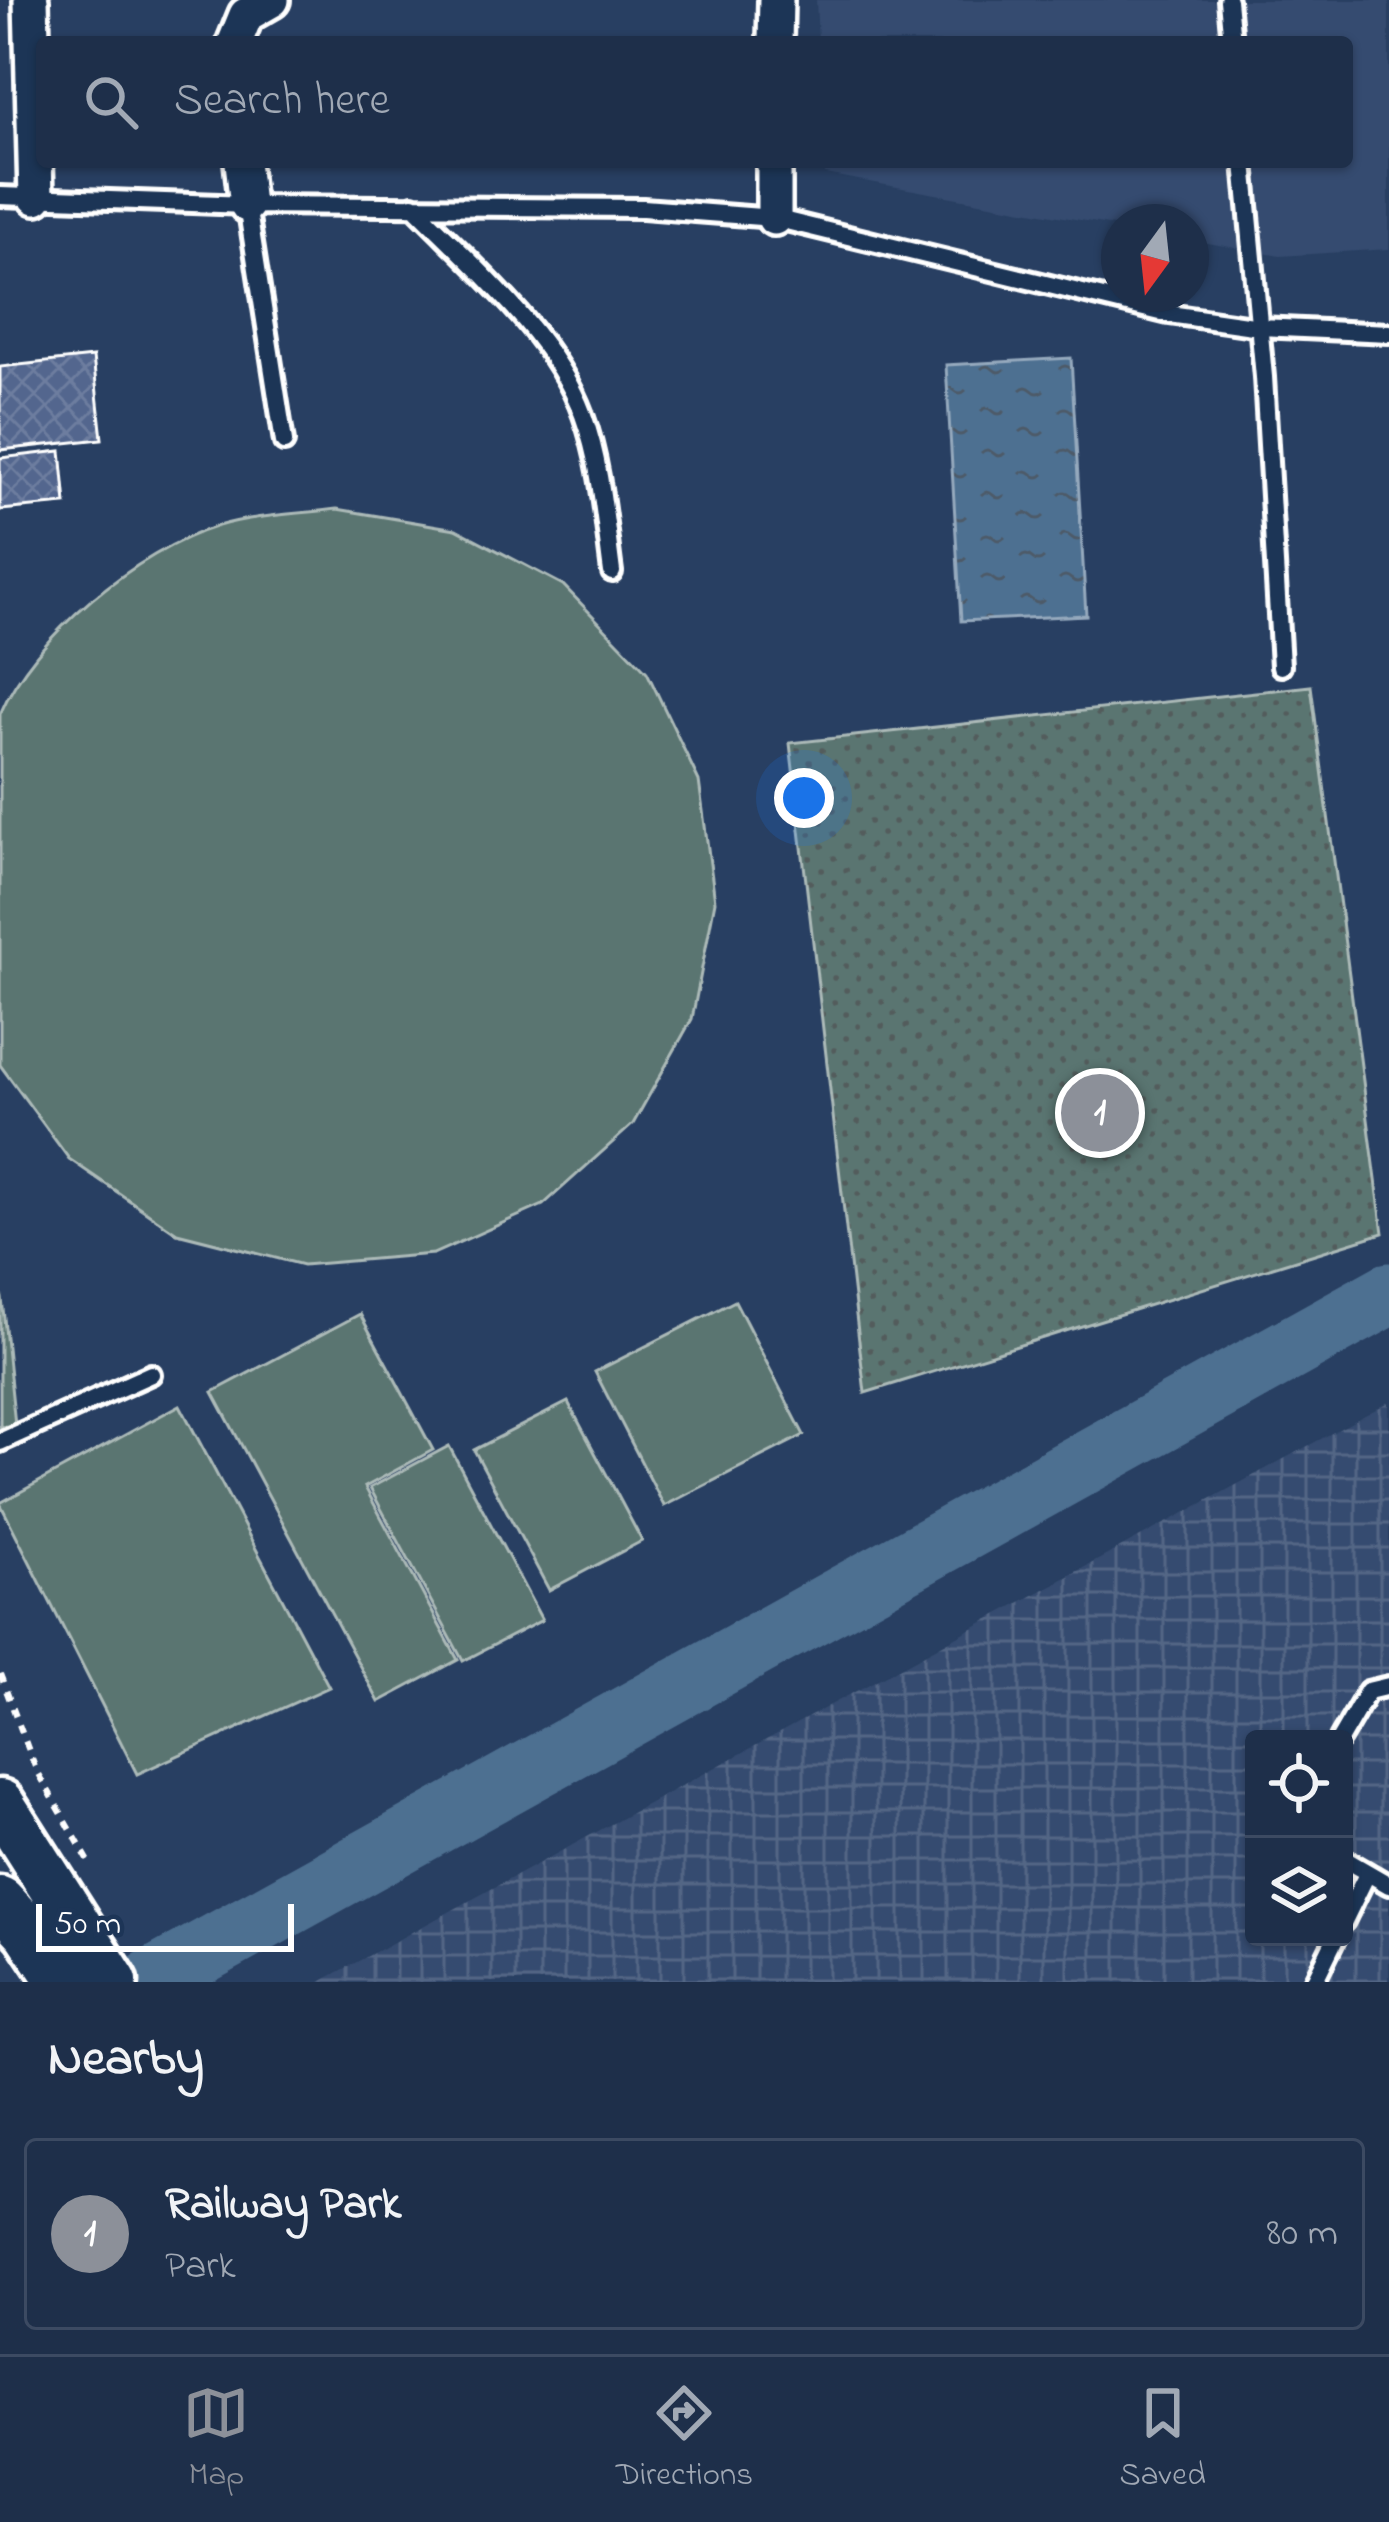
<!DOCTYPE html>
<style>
body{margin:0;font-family:"Indie Flower",sans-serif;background:#2b3b54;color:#f1f3f6}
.controls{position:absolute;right:36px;bottom:36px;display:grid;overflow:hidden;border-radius:12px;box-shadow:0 3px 9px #0004}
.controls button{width:108px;height:108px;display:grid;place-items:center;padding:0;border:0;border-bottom:3px solid #3c4a62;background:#1e2f4a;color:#f1f3f6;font:60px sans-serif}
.compass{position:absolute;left:1101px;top:204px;width:108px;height:108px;border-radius:50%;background:#1e2f4a;box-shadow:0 3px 9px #0004;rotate:195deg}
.scale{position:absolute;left:36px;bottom:30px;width:258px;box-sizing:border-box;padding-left:12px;border:6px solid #fff;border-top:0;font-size:33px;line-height:42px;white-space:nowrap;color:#fff;-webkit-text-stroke:9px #1d3557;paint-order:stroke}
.you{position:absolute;left:804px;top:798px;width:42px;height:42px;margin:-30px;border:9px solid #fff;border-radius:50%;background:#1a73e8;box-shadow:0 0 0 18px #1a73e833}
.badge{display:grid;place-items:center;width:78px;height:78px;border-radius:50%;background:#8c9099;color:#fff;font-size:39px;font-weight:700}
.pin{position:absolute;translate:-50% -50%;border:6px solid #fff;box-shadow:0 3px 12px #0006}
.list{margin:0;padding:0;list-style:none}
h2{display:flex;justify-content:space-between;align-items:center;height:156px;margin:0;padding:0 48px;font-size:51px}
h2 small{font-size:39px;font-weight:400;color:#a1a9b5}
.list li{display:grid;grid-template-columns:78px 1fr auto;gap:36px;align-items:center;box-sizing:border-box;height:192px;margin:0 24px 24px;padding:0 24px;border:3px solid #3c4a62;border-radius:12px}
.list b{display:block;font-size:45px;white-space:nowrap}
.list p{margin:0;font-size:39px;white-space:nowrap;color:#a1a9b5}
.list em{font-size:39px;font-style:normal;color:#a1a9b5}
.icon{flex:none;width:66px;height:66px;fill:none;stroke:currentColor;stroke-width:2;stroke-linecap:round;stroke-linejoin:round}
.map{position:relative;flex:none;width:1389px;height:1982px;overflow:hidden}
.search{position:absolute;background:#1e2f4a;box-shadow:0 3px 9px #0004;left:36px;right:36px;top:36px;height:132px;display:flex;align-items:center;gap:30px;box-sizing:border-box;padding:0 42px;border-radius:12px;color:#a1a9b5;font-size:45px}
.sheet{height:372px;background:#1e2f4a}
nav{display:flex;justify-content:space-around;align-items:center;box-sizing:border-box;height:168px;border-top:3px solid #3c4a62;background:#1e2f4a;font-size:33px;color:#a1a9b5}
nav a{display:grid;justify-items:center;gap:6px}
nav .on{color:#8c9099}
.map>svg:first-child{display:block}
.built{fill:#354b6f}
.industrial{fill:url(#industrial-grid);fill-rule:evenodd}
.green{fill:url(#green-dots);stroke:#acbab8;stroke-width:3}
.pitch{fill:#5a7471;stroke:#acbab8;stroke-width:3}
.water{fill:url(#water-ripples);stroke:#95a9bd;stroke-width:3}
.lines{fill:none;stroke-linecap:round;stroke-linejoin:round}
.river{stroke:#4e7091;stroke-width:63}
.building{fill:url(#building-cross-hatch);stroke:#fff;stroke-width:3}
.lane-casing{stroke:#fff;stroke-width:26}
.street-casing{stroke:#fff;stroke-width:42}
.secondary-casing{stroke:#fff;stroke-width:57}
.path{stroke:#fff;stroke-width:6;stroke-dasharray:9 9;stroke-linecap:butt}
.lane{stroke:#1d3557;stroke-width:16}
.street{stroke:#1d3557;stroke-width:33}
.secondary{stroke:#1d3557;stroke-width:48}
</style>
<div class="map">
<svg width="1389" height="1982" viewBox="0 0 1389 1982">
<defs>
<pattern id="industrial-grid" width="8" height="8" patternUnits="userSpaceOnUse" patternTransform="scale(3)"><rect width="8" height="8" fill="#354b6f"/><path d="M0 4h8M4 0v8" fill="none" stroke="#536685"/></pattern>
<pattern id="green-dots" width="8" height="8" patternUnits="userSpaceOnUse" patternTransform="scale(3)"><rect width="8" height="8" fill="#5a7471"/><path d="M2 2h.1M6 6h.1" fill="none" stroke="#525c5b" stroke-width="1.8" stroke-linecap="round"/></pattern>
<pattern id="water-ripples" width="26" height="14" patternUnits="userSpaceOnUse" patternTransform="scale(3)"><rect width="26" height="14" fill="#4e7091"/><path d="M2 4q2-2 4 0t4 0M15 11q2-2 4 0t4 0" fill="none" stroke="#4d5a68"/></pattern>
<pattern id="building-cross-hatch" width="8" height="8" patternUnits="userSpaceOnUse" patternTransform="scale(3)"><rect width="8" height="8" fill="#53668e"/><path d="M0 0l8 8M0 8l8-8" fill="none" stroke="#6d7d9f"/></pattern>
</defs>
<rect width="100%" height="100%" fill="#283f62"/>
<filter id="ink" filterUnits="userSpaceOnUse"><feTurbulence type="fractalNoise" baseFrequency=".00833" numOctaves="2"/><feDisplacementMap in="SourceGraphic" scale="24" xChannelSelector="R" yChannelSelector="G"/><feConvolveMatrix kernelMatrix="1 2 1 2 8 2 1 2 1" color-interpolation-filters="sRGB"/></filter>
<g filter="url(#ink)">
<path class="built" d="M816,0H1389V249L1280,256L1191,240V222H1119V227L825,174L824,162H1347V42H818Z"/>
<path class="industrial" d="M1389,1402V1982H320ZM1254,1739H1344V1937H1254Z"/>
<path class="green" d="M1311,686L1383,1233L865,1393L790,743Z"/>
<path class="pitch" d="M337,509L456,529L563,585L647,672L699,781L715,901L692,1019L633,1124L543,1205L433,1254L303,1265L177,1233L69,1159L0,1065V714C33,636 137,551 218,526C255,515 299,514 337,509Z
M0,1279L15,1425L0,1427Z
M735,1301L804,1435L664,1506L595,1372Z
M360,1314L433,1450L365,1487L458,1660L379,1702L213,1392Z
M568,1402L642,1541L549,1590L474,1450Z
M180,1405L329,1687L137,1774L0,1503Z
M449,1446L542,1620L463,1661L370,1488Z"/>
<path class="water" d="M1071,358L1086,615L961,621L946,365Z"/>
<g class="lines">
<path class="river" d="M149,1982L1389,1294"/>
</g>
<path class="building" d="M93,357L102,439L0,450V367Z
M61,451L66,504L0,510V458Z"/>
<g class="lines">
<g class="lane-casing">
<path id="lane" d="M1228,0L1232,42
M1244,162L1264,377L1281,666
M0,196L247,205L643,208L774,218L1169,314L1260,327L1389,333
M247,205L284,442
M413,205C473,266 553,333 583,415C601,464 605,520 612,572
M0,1442L151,1374
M1340,1739L1368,1691L1389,1686
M1344,1859L1389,1885
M1344,1921L1367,1874
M1314,1982L1336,1937"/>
</g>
<g class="street-casing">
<path id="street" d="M31,0L36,197
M235,42L246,15L272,0
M775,42L776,0
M242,162L247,205
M774,218V162"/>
</g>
<g class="secondary-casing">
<path id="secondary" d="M0,1804L113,1982
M0,1901L29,1932L62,1982"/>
</g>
<path class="path" d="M0,1674L35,1767L91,1865"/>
<use href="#lane" class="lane"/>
<use href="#street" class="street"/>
<use href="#secondary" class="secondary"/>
</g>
</g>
</svg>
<div class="controls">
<button><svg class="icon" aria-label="locate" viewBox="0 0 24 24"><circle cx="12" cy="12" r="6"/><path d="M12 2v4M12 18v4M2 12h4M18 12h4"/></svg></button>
<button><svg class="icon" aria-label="layers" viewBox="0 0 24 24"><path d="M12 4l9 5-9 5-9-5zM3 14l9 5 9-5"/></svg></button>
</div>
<svg class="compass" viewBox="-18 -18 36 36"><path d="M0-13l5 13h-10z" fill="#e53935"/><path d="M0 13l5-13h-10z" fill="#a1a9b5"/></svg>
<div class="scale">50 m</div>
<div class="you"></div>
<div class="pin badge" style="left:1100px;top:1113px">1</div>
<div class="search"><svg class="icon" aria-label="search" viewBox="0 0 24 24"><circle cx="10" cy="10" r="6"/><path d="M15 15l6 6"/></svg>Search here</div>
</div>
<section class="sheet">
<h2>Nearby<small></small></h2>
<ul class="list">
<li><span class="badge">1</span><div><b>Railway Park</b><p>Park</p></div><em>80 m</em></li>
</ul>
</section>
<nav>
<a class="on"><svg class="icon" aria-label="map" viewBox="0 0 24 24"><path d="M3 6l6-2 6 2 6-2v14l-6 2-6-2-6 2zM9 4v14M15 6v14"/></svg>Map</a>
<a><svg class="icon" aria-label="directions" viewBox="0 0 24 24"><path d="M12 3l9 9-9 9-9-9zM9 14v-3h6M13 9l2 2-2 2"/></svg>Directions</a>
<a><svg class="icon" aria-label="saved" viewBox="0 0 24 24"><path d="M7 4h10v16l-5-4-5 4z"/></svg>Saved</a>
</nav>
